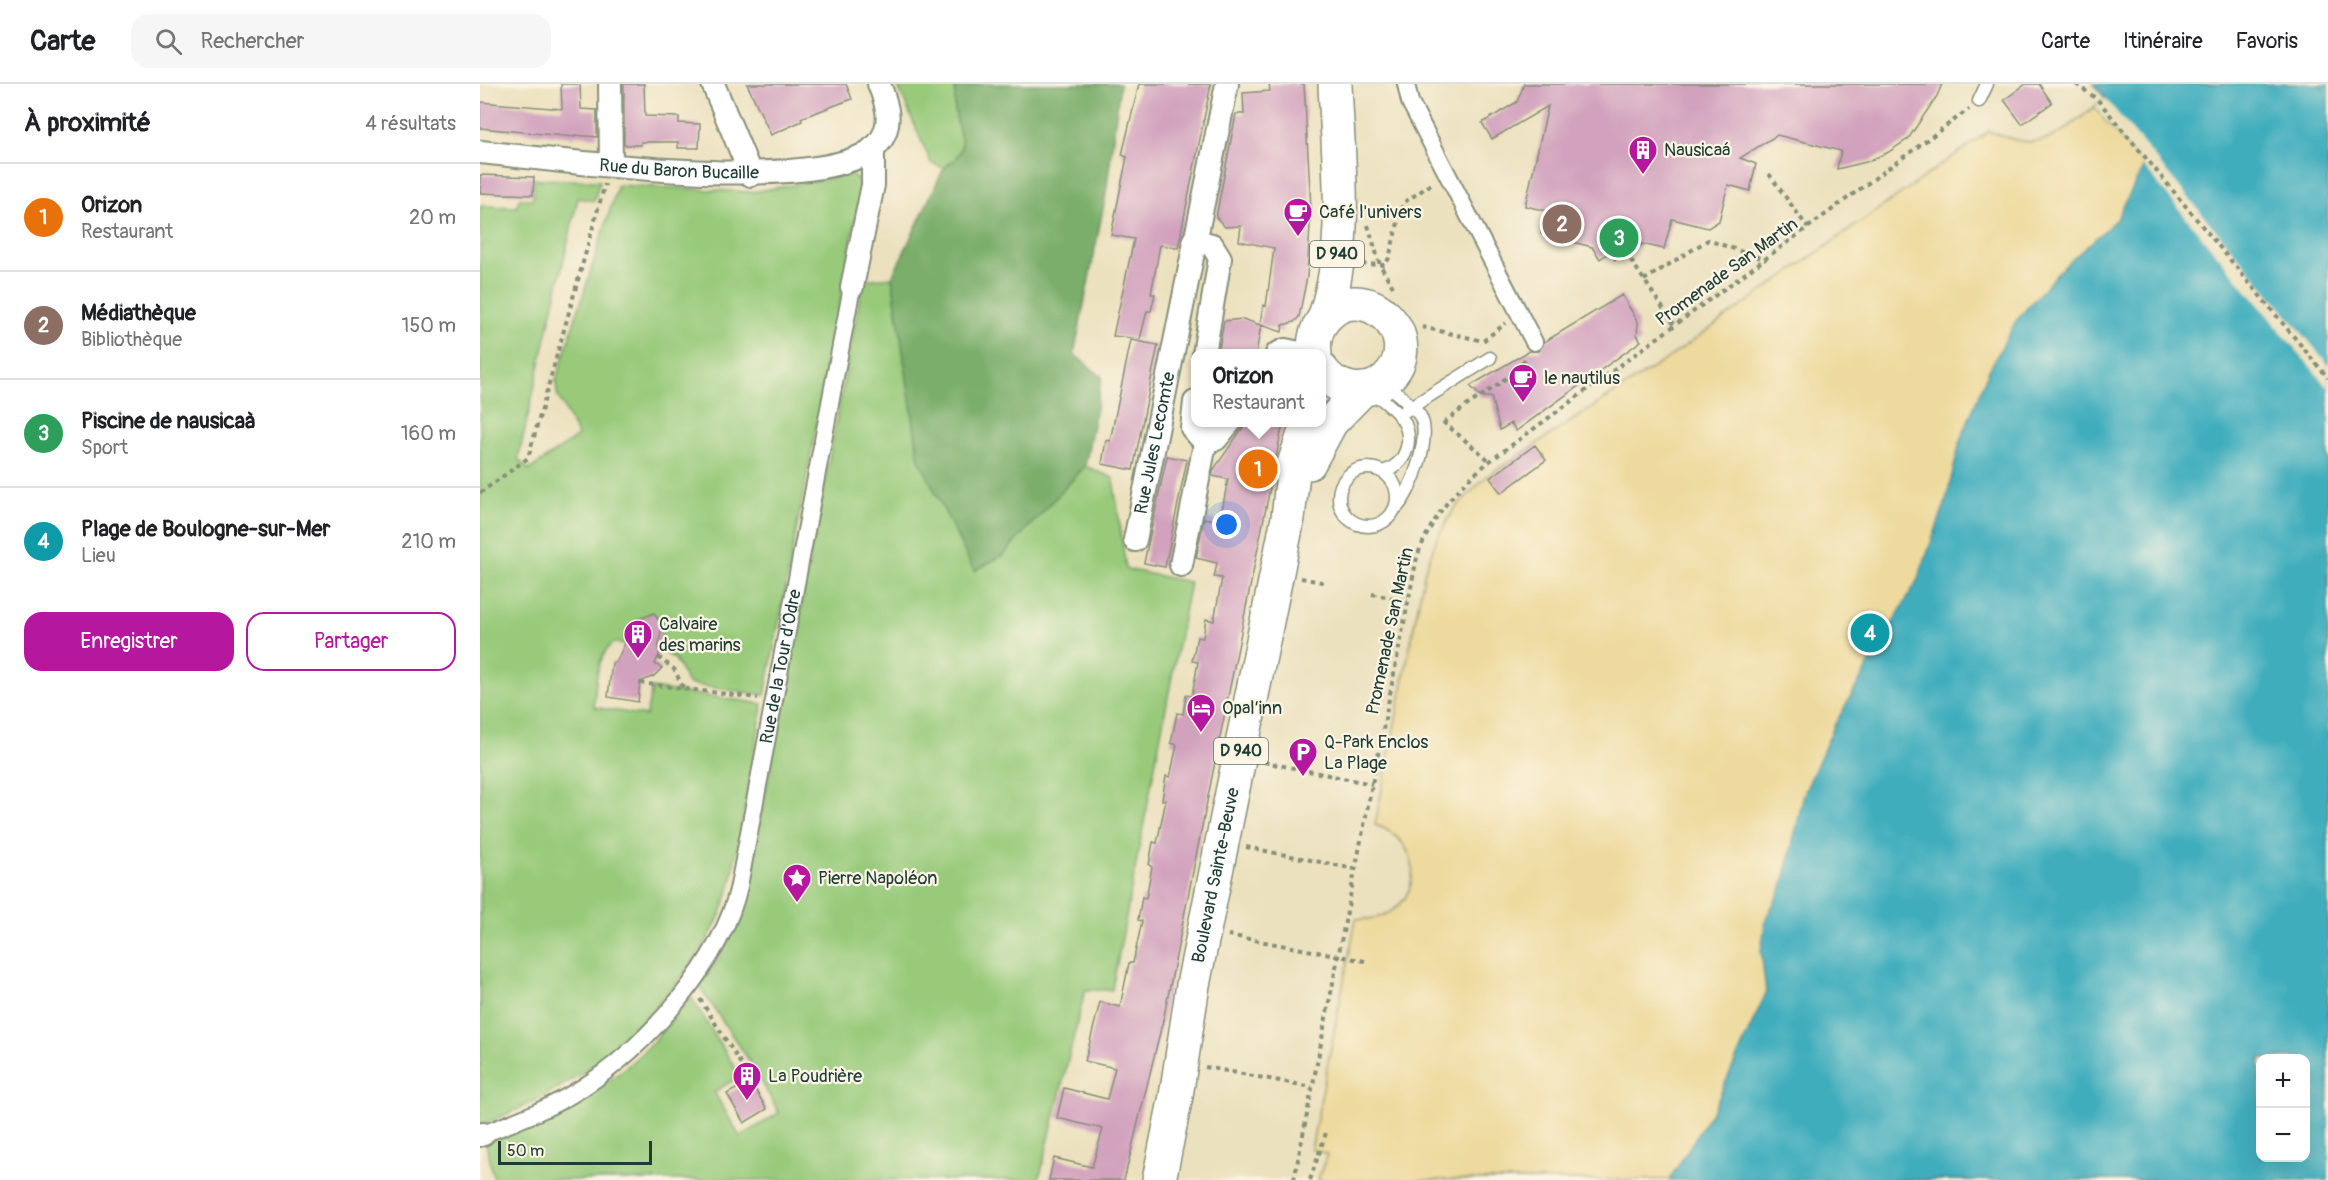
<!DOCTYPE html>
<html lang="fr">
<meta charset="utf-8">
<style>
body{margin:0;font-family:Pangolin,sans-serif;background:#f6f6f6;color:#202124}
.controls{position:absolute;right:18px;bottom:18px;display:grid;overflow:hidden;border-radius:12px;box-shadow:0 6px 24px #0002}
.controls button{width:54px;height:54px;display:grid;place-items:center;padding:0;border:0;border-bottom:2px solid #e0e0e0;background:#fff;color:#202124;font:30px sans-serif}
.scale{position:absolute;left:18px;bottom:15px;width:154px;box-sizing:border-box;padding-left:6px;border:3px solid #1f3d34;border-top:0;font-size:16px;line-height:21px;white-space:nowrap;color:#1f3d34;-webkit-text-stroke:4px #fcf5e5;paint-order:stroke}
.you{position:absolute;left:747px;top:441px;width:21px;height:21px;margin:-15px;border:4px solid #fff;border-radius:50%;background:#1a73e8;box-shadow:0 0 0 9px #1a73e833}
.badge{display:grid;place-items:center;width:39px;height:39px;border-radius:50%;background:#b5179e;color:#fff;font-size:20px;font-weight:700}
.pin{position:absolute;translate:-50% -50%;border:3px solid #fff;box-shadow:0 2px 6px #0006}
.popup{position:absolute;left:711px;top:265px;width:135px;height:78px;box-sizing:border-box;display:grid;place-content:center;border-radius:12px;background:#fff;filter:drop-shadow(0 2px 4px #0005);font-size:20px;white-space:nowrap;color:#757577}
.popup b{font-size:22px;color:#202124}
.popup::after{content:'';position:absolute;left:50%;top:100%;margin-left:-12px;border:12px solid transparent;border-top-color:#fff}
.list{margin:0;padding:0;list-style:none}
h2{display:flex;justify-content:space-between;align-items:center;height:78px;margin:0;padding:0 24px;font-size:26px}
h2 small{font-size:20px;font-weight:400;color:#757577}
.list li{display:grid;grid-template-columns:39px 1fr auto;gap:18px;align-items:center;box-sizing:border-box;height:108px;padding:0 24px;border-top:2px solid #e0e0e0}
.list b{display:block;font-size:22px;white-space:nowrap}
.list p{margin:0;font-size:20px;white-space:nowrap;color:#757577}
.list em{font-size:20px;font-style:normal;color:#757577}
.actions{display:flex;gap:12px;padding:18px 24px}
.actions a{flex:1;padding:14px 0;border:2px solid #b5179e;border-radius:18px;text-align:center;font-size:21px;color:#b5179e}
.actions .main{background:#b5179e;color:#fff}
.icon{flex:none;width:33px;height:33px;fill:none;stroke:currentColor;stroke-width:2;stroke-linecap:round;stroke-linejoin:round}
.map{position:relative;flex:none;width:1848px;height:1096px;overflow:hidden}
header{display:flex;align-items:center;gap:36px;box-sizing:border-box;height:84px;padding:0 30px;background:#fff;border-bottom:2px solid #e0e0e0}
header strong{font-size:28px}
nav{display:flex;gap:33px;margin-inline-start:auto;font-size:21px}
.search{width:420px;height:54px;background:#f6f6f6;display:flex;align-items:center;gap:15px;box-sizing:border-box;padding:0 21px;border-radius:18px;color:#757577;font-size:22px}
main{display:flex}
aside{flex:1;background:#fff}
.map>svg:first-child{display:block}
.green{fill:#98ca7a;stroke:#5c8457;stroke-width:1.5}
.forest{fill:#7aae6a;stroke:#4c764f;stroke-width:1.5}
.sand{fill:#eeda9e;stroke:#868c69;stroke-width:1.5;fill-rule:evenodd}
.water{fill:#3fadbd;stroke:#2f7578;stroke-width:1.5;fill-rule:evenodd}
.pier{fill:#ece1be}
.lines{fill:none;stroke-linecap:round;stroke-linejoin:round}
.ferry{stroke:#295f5d;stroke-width:1.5;stroke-dasharray:8 6;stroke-linecap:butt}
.building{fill:#d1a1bd}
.service-casing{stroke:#868f79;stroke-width:15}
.pedestrian-casing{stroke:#868f79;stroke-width:20}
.minor-casing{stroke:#868f79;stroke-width:26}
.primary-casing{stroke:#868f79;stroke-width:36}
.path{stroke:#868f79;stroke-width:4;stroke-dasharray:4.5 4.5;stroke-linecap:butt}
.service{stroke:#fff;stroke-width:12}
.pedestrian{stroke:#fff;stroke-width:16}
.minor{stroke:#fff;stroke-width:22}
.primary{stroke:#fff;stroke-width:33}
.labels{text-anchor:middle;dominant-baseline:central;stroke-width:4.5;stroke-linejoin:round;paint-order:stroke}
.shield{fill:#fcf5e5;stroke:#617469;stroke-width:1.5}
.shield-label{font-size:16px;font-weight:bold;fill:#1f3d34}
.poi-label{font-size:18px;fill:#1f3d34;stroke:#fcf5e5;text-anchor:start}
.street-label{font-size:18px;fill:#1f3d34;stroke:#fcf5e5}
</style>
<header>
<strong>Carte</strong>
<div class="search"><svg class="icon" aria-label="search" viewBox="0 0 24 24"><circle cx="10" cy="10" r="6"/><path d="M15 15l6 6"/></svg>Rechercher</div>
<nav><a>Carte</a><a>Itinéraire</a><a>Favoris</a></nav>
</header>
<main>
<aside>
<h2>À proximité<small>4 résultats</small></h2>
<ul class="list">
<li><span class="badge" style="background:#e8710a">1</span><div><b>Orizon</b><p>Restaurant</p></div><em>20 m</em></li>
<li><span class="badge" style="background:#8d6e63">2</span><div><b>Médiathèque</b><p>Bibliothèque</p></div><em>150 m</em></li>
<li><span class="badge" style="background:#2e9e5b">3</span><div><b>Piscine de nausicaà</b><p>Sport</p></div><em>160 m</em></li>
<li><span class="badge" style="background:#0f9aa8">4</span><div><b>Plage de Boulogne-sur-Mer</b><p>Lieu</p></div><em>210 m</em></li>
</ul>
<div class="actions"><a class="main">Enregistrer</a><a>Partager</a></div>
</aside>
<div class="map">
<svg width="1848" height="1096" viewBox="0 0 1848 1096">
<rect width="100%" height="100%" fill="#fcf5e5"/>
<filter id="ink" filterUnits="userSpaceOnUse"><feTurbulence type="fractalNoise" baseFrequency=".0167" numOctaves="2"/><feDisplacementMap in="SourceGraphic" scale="12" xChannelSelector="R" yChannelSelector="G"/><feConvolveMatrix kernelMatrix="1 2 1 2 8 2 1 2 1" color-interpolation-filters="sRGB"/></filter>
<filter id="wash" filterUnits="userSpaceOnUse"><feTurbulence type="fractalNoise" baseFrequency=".008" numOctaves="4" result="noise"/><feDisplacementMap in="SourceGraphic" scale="24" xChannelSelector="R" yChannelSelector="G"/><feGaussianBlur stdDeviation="1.35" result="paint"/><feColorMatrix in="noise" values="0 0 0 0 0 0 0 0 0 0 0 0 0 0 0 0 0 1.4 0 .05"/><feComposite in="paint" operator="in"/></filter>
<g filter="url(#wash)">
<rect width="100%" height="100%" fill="#ece1be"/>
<path class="green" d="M417,0H476C475,8 474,16 475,24C476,53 495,62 464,84L451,79Z
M372,91L380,98L379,117L285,611L208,600L195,575L177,564L182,547L180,534L172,529L159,535L144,560L133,559C116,573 115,602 114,623L166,632L172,604L283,620L251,798C241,841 217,875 189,908C134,973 79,1011 0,1041V122L37,123L39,115H53L54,95L120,97L114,117L98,114L38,375L49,386L98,352L77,310L76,296L138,101L271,108Z
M412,193L439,375L522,472L605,382L633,394L646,485L710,498L632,906H605L559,1096H14L6,1059C66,1038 127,1007 172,959C186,945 198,928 211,913L260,992L234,1008L260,1053L299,1029L274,984L219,902L239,875L264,822L383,196Z"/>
<path class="forest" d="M476,0H640L626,110L594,270L622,293L605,382L522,472L494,487L439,375L412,193L464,84C495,62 476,53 475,24C474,16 475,8 476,0Z"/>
<path class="sand" d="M1614,23L1664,82L1848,1096H838L847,1070L831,1065L876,835C940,840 954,760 895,741L945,486L957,454L974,425L1007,392L1184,277L1509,47C1561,68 1572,57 1614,23ZM1780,974H1826V1074H1780Z"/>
<path class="water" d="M1613,0H1848V1096H1189L1234,1024L1286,909L1281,867L1286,834L1302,804L1324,710L1355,640L1438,495L1465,420L1481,354L1509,286L1536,237L1578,188L1636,136L1664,82L1614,23L1625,14ZM1780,974H1826V1074H1780Z"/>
<path class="pier" d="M1625,14L1848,280V304L1614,23Z"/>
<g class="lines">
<path class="ferry" d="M1839,0L1848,11"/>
</g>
<g id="blocks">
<path class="building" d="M81,0H100L101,25L117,26V53L95,51V53L0,44V18L82,25Z
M144,0H164L165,32L199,33V39L220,40L219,64H198V58H161V61H144Z
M267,0H366L372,15L321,34L322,37L291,51Z
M659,0H731L698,164L680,161L671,210H675L671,227H667L660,255L633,252L654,155L631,151L647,73L642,71Z
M789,0H824L831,124L827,193L819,233L814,238L803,241L802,248L781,241L776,270H738L744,237L763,235L780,241L783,221L786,222L794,164L759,157L761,142L745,143L736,133L756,30H764L763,9L790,7Z
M1044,0H1462L1457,12L1428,55L1407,69L1386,78L1357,85L1361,67L1297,51L1260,74L1276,80L1270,107L1248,101L1239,137L1228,144L1192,135L1184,165L1162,160L1135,176L1130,168L1120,175L1112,163L1061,150L1067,127L1045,122L1068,22L1012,55L1002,39L1037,18Z
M1546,0H1559L1572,19L1542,40L1524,16Z
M0,91L54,93L53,111L0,109Z
M1142,211L1158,238L1157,251L1161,257L1036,347L1031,339L1020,346L1011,313H1001L990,302L1049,267H1059L1064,258Z
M651,256L678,261L653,386L622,380L626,356L630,357Z
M766,339H803L684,932L644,1096H569L574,1074L612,1083L623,1045L577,1034L584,1004L627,1015L635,984L605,977L620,918L640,923L649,879H653L662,837L658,836L662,813L666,814L672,783L669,781L673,758L677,759L686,716H682L686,692L690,693L697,661L691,659L697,629L703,630L706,611L712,612L718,578L712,577L717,553L723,554L726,535L734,537L742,494L734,493L737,479L716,474L724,434L740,437L748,395L732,392L734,385Z
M1055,361L1066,376L1021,409L1010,394Z
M687,372L707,376L685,483L664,479Z
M174,529L182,542L178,565L181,566L175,580L182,584L174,592L160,598L158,618L128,613L132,579L137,577L148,552L159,535Z
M270,997L287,1025L264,1039L247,1010Z"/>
</g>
</g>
<g filter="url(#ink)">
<use href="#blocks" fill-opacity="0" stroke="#868f79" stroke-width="1.5"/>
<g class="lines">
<g class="service-casing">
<path id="service" d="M1499,17L1507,0
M914,293V305C921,315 933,321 940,332C952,352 932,407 917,423
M892,307C901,315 912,322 920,332C936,353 927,381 903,388
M925,327L1010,274
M859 413a29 29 0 1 1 58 0a29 29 0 1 1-58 0Z"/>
</g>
<g class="pedestrian-casing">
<g id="pedestrian">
<path d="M926,0L930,18L1054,258"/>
<path id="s1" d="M3,1050C37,1037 71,1024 102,1004C167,962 242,878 259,802L372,203"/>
</g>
</g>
<g class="minor-casing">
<g id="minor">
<path d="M130,0L131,81"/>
<path d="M233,0L271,91"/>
<path id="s2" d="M0,68C75,75 349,115 398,60C414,41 407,20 399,0"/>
<path d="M714,156L732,161L740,174L724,270"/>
<path d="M372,203L393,101V64"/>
<path d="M797,270L805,266L824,270"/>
<path d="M715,318L712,344L720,353L736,355L750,338"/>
<path id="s3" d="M655,456L747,0"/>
<path d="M701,481L726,355"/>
<path d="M0,1051L3,1050"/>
</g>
</g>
<g class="primary-casing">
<g id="primary">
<path d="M844,235C870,162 858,77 855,0"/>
<path d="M835,270C833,257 836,245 844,235C882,188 952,255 905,296C885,313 855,306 841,285"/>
<path d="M829,379L851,338L883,305"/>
<path id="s4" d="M679,1096L696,1012L713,901L808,434L814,380L828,338"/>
</g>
</g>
<path class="path" d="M1596,0L1617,15L1848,294
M1289,90L1328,144
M888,141L900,181L913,203
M1146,169L1195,242
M882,180L905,181L909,174L923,119L953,99
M1164,196L1228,156L1286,176
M942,243L1003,257L1026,239
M963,338L1010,377
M964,339C992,315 1025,301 1047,273
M0,409L48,374L125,100
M821,494L846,499
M892,510L928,517
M178,573L194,585L203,603
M160,599L278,614
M784,678L892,700
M766,763L875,785
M748,851L885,877
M220,915L266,988
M725,983L832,1003
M814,1096L937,473C952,432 976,404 1010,377L1489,25
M830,1096L847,1046"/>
<use href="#service" class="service"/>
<use href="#pedestrian" class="pedestrian"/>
<use href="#minor" class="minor"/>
<use href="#primary" class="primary"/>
</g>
</g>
<defs>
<g id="building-pin" transform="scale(1.5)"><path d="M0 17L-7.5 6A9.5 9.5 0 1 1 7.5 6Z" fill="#b5179e" stroke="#fcf5e5"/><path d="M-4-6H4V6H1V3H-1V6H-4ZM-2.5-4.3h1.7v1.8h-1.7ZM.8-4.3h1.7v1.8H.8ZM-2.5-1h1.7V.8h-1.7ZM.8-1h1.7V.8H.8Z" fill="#fff"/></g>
<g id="cafe-pin" transform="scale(1.5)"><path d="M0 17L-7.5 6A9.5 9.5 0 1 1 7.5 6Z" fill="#b5179e" stroke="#fcf5e5"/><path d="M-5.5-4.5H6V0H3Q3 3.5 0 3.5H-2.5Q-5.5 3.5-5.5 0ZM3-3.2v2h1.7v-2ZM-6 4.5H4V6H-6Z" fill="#fff"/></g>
<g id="hotel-pin" transform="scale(1.5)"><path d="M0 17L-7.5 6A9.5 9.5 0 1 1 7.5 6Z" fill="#b5179e" stroke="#fcf5e5"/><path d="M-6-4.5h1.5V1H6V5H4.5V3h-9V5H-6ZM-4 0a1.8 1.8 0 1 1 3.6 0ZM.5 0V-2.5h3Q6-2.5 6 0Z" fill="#fff"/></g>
<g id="parking-pin" transform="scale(1.5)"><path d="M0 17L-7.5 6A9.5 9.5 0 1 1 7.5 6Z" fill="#b5179e" stroke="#fcf5e5"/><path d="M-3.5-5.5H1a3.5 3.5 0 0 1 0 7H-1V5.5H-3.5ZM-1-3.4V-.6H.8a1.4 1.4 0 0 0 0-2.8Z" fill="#fff"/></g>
<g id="sight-pin" transform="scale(1.5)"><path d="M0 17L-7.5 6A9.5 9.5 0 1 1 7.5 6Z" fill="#b5179e" stroke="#fcf5e5"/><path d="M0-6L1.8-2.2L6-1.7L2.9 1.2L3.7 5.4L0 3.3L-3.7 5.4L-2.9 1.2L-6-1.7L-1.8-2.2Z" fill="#fff"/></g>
</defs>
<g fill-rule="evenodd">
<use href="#building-pin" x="1163" y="66"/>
<use href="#cafe-pin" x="818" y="128"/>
<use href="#cafe-pin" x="1043" y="294"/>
<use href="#building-pin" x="158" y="550"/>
<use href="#hotel-pin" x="721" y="624"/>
<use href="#parking-pin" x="823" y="668"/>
<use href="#sight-pin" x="317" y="794"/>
<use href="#building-pin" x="267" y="992"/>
</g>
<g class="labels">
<g class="shield">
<rect x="830" y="157" width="54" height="26" rx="4.5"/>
<rect x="734" y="654" width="54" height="26" rx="4.5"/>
</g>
<g class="shield-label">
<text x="857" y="170">D 940</text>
<text x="761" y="667">D 940</text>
</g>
<g class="poi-label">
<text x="1184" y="66">Nausicaá</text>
<text x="839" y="128">Café l'univers</text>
<text x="1064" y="294">le nautilus</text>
<text x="179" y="540">Calvaire<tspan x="179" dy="21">des marins</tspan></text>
<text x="742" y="624">Opal’inn</text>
<text x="844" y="658">Q-Park Enclos<tspan x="844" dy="21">La Plage</tspan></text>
<text x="338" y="794">Pierre Napoléon</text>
<text x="288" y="992">La Poudrière</text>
</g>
<g class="street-label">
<text stroke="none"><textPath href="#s2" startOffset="200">Rue du Baron Bucaille</textPath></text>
<text transform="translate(1247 188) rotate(-36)">Promenade San Martin</text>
<text stroke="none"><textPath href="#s3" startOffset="99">Rue Jules Lecomte</textPath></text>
<text transform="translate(910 547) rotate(-78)">Promenade San Martin</text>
<text stroke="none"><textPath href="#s1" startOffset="594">Rue de la Tour d'Odre</textPath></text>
<text stroke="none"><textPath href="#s4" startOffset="310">Boulevard Sainte-Beuve</textPath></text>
</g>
</g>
</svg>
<div class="controls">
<button>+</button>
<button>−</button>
</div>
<div class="scale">50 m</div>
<div class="you"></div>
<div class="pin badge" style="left:778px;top:385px;background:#e8710a">1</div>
<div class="popup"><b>Orizon</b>Restaurant</div>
<div class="pin badge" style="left:1082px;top:140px;background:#8d6e63">2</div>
<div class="pin badge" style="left:1139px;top:154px;background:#2e9e5b">3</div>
<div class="pin badge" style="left:1390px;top:549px;background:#0f9aa8">4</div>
</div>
</main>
